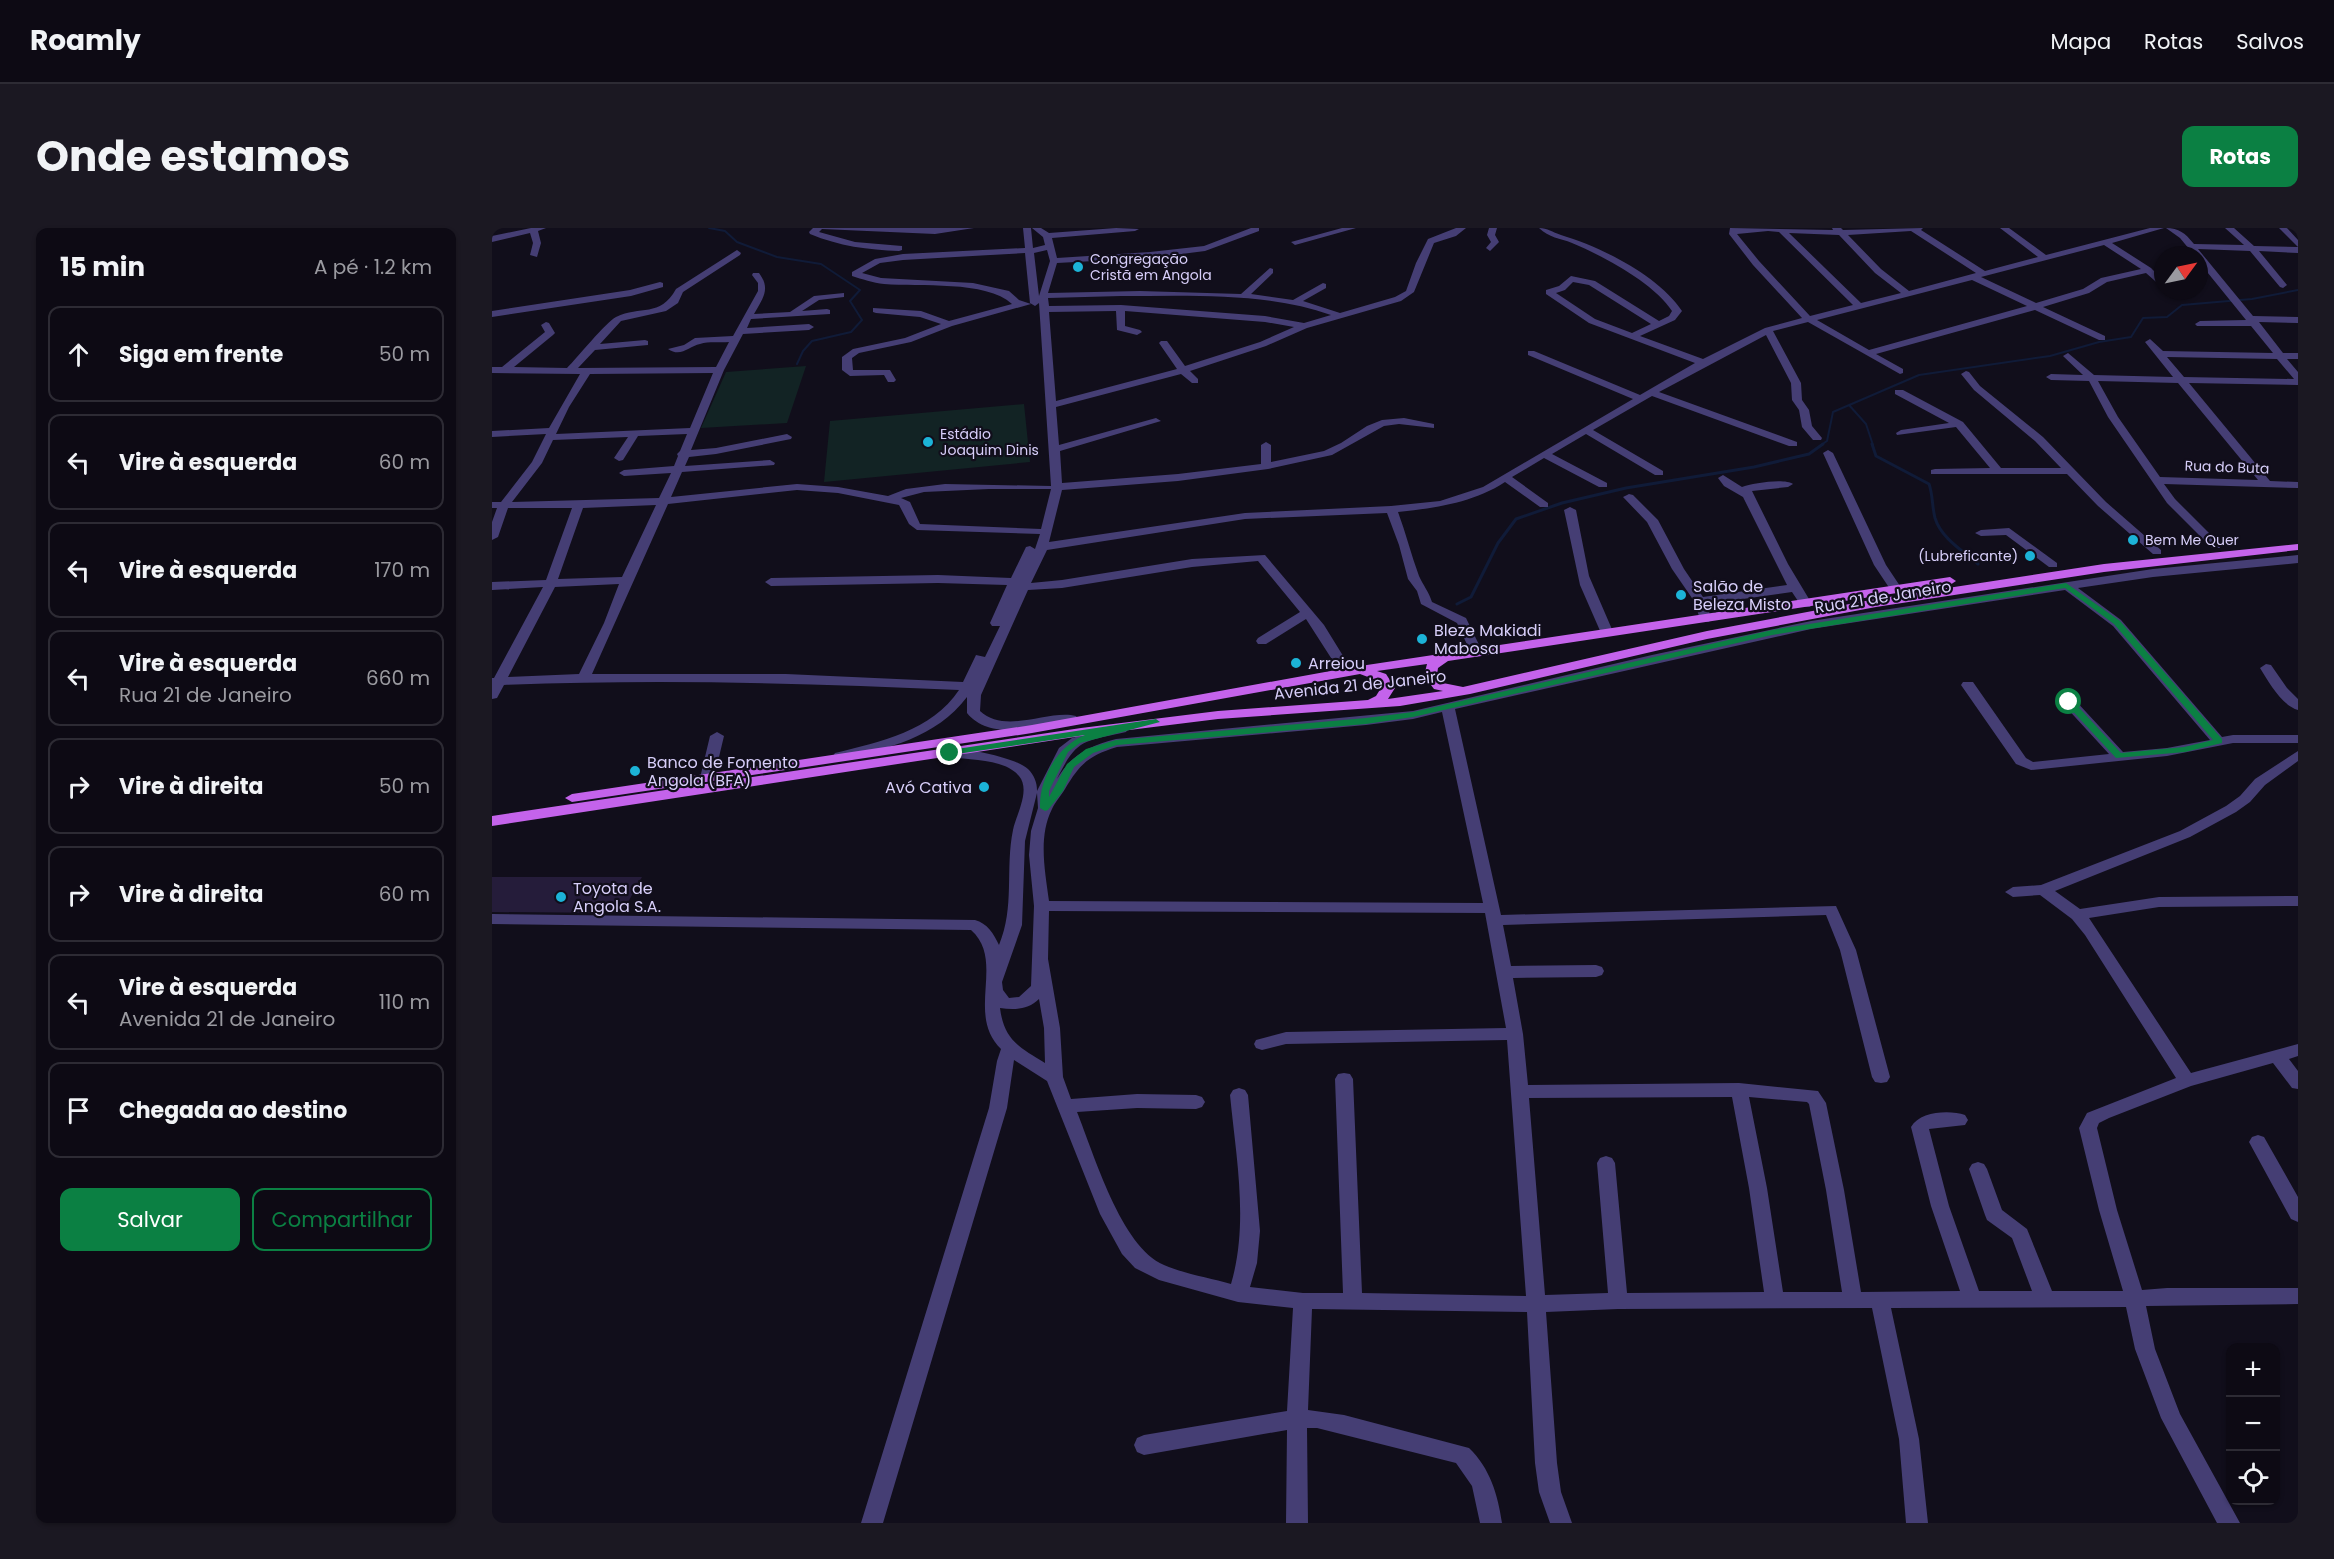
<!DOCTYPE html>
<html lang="pt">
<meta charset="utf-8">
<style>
body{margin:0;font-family:Poppins,sans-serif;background:#1b1822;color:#f1f3f6}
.controls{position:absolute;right:18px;bottom:18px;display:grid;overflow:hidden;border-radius:12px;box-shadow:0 2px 4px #0004}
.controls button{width:54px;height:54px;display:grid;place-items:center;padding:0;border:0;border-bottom:2px solid #2d2b34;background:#0d0a14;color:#f1f3f6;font:30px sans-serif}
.compass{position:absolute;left:1662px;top:18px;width:54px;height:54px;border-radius:50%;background:#0d0a14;box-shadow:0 2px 4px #0004;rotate:57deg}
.stop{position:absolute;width:18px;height:18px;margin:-14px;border:4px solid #0b8043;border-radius:50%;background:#fff}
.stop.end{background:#0b8043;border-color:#fff;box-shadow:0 2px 6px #0008}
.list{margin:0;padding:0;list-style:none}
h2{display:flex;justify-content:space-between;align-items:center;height:78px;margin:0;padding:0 24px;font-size:26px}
h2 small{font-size:20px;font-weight:400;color:#9a9aa0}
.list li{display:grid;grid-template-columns:39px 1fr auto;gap:18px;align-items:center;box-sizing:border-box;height:96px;margin:0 12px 12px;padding:0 12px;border:2px solid #2d2b34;border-radius:12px}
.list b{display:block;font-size:22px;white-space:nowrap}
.list p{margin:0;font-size:20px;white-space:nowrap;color:#9a9aa0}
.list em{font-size:20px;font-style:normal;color:#9a9aa0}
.actions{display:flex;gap:12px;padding:18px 24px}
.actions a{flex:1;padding:14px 0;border:2px solid #0b8043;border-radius:12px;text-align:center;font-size:21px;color:#0b8043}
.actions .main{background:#0b8043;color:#fff}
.icon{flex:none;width:33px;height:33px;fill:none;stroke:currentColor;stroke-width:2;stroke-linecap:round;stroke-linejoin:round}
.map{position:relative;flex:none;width:1806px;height:1295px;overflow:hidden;border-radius:12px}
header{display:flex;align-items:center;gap:36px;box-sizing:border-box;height:84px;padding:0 30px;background:#0d0a14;border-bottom:2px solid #2d2b34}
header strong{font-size:28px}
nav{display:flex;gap:33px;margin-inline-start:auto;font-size:21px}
.intro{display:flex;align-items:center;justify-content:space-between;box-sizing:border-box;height:144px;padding:0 36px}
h1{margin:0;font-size:42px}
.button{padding:15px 27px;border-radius:12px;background:#0b8043;color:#fff;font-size:21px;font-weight:700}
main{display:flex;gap:36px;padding:0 36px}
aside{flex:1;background:#0d0a14;border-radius:12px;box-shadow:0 2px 4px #0004}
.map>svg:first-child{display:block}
.green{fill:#122324}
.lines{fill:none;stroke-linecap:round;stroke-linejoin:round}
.stream-far1{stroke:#101b38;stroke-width:2}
.stream{stroke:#101b38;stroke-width:3}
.building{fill:#251c3a}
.minor{fill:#453e74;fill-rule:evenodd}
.major{fill:#c463eb;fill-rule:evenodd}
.route{fill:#0b8043}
.poi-dot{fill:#1cb3d7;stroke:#110e1b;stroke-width:2}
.labels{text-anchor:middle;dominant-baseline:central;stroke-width:4.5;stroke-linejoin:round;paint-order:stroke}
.far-poi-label{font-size:14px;fill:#d7cef9;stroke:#110e1b;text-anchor:start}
.far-street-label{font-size:14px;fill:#d7cef9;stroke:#110e1b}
.poi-label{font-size:16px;fill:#d7cef9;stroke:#110e1b;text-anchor:start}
.street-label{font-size:16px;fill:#d7cef9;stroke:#110e1b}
</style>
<header>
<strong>Roamly</strong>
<nav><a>Mapa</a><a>Rotas</a><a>Salvos</a></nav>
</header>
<div class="intro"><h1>Onde estamos</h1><a class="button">Rotas</a></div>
<main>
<aside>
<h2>15 min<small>A pé · 1.2 km</small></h2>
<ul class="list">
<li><svg class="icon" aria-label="ahead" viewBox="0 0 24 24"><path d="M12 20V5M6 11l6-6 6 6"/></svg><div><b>Siga em frente</b></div><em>50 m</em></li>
<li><svg class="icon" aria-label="left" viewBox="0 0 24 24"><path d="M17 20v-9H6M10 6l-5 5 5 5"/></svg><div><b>Vire à esquerda</b></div><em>60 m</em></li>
<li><svg class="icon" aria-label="left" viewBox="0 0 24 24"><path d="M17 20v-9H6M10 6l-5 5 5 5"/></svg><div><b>Vire à esquerda</b></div><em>170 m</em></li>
<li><svg class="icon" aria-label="left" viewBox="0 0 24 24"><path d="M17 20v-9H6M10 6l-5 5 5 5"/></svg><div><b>Vire à esquerda</b><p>Rua 21 de Janeiro</p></div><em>660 m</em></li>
<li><svg class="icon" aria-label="right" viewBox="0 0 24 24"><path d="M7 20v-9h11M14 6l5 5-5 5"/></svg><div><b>Vire à direita</b></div><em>50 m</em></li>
<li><svg class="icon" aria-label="right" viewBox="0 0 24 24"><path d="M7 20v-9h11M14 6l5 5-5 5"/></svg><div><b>Vire à direita</b></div><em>60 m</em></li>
<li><svg class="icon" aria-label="left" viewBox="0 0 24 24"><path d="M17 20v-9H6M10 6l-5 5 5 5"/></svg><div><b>Vire à esquerda</b><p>Avenida 21 de Janeiro</p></div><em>110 m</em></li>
<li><svg class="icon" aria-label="arrive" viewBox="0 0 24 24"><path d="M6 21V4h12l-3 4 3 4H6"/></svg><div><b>Chegada ao destino</b></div></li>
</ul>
<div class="actions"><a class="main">Salvar</a><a>Compartilhar</a></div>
</aside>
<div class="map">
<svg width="1806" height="1295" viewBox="0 0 1806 1295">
<rect width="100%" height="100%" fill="#110e1b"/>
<path class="green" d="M314,138L295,195L209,200L234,144Z
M532,176L538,234L332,254L338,193Z"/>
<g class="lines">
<path class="stream-far1" d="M217,0L233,3L245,14L285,29L329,36L368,62L358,73L370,92L359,104L320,113L311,123L305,136
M1357,177L1374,196L1381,217
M1329,217L1335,213L1341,184L1427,147L1558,128L1607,114L1639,109L1651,90L1675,89L1690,77L1760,71L1806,62"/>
<path class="stream" d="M1380,216L1384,228L1437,256C1441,267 1440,279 1443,290C1449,310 1471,323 1486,336
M965,376L979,369L1006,315L1024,291L1070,275L1134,260L1262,239L1317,226L1331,216"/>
</g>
<path class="building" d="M0,649H150L130,685L0,684Z"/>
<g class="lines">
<path class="minor" d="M39,0H54L46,3L49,15L45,29L38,27L41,15L38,5L0,14V8Z
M321,0H482L443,6L330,1L327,4L363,14L410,18V22L407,23C376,22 347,18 318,6L317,4Z
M531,0H539L541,20L553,17L551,9L540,0H549L557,5L624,0L647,1L643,3L560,10L565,30L658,24L712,18L759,0H767V3L713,23L658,30L565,35L556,65L648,63L749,66L778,40L781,41V45L759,66L801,72L831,55L834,56V60L811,73L848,85L903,69L914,63L924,35L936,11L964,0H974L964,8L942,15L922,64L909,73L815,100L774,118L698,143L706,151V155H700L689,146L564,179L567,217L664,190L669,193L568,223L570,255L686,246L769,236V217L774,214L779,217V234L832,223L849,215L875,198L890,192L912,190L942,196V200L907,196L892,198L840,227L776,241L686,253L570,262L557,314L753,285L899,278L948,273L991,259L1141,171L1036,127V123H1042L1148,167L1203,135L1097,95L1054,66V62L1067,58L1079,48L1103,53L1167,93L1177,88L1180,83C1162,55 1111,28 1080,15C1068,10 1057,10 1047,0C1056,0 1060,4 1069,7C1109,19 1166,47 1190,83L1183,92L1148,108L1211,131L1273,100L1310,90L1261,37L1237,6L1238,0L1341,2L1340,0H1349L1351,2L1431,0L1429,2L1493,43L1546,29L1508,0H1517L1554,27L1658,0H1672L1620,15L1659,40L1671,52V60L1654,45L1615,54L1597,65L1551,79L1613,108V112H1607L1543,82L1384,126L1411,141V145L1408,146L1316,94L1281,103L1309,155L1310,172L1317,182L1320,198L1330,210L1329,212H1321L1310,199L1307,182L1300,172L1299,155L1274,107L1167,164L1305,214V218H1297L1160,168L1101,202L1171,243V247H1163L1094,206L1060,226L1115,255V259H1107L1052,230L1020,249L1056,275V279H1048L1013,254C981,275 943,280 906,284C914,305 919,327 927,348C931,357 937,364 940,374L974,390L991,425L985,429L979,425L965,395L929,376L925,363L916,351L907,317L895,285L753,291L555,322L539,355L570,352L700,331L773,327L832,397L861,444L855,448L850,447L814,391L774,416H766L764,413L766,410L808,384L766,333L700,339L570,360L536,362L489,467L488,483C514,507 557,481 584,488L586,491L584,494L579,495C549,500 497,513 475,485V469C444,510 396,520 348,532L343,531L341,528L343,525C388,514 440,503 467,462C315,455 163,451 12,457L5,470L0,471V450H2L51,359L0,362V354L54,352L80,280H16L6,309L0,312V294L5,280H0V274H9L40,234L54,206L0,209V203L57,200L88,146L0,145V139H10L53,104L49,97L54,94L57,95L63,105L61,107L22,139L75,140C85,130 114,94 124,89C148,77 168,90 184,61L245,22L249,25L248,27L191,64L186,75L174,83L129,93L108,116L153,112L156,113V117L103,122L86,140L224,139L237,114C228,115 217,113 208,116C197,118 189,130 176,121L192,117L203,110L241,108L266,63V55L260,47L261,45H267C279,61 271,70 262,86L298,84L322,68L352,65V69L327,72L310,83L335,81L338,82V86L259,91L255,100L317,96L322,99L317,102L251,106L232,142L199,222L224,220L295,206L300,209L299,211L224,226L197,229L193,238L278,232L283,235L282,237L190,244L179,269L305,256L346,259L396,268L414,261L453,256L559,258L547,75L543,78L538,75L533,25L411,32L388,35L370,45L389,50L481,55L517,63L527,72L539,76L460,98L419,114L367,125L360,130L361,142H398L404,152L402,154H396L392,147L358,148L350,142V129L361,121L413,110L449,96L428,89L384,85L381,84V80L429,83L457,93L520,76C494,52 427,59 392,56C381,55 370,51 360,48V44L383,31L411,26L533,20ZM1276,3L1287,4L1361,77L1318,88L1267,33L1245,6ZM1419,3L1484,45L1417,63L1389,41L1356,7ZM1297,5L1347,7L1383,45L1409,65L1369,75ZM1612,17L1649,41L1609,50L1591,61L1544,75L1489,49ZM555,22L558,33L547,68L542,25ZM1480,52L1535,78L1377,122L1325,92ZM1081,54L1097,57L1159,96L1140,105L1103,91L1064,65L1073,62ZM629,68C698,68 773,64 839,87L812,95L773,88L629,77L557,78L556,70ZM624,83L625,102L645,107L650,104L648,102L633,98V83L773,94L802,99L768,114L693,138L675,113H669L667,115L685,141L564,173L557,84ZM221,145L198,200L64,206L77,179L98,146ZM195,206L188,223L185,226L186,228L182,238L132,242L127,245L132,248L179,245L167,270L20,274L50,235L61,212L136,209L122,230L127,233L131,232L146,208ZM497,261H559L549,301L428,296L418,274L409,270L432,264ZM305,262L346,265L407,277L417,296L425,302L548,306L543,321L538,318L534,319L519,350L446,347L279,350L273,354L279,358L446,355L515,357L498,395L500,398H508L493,429L484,427L471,454L294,446H100L176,276ZM164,277L130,349L66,351L91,280ZM127,356L112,395L87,446L16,449L63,359Z
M850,0H864L803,17L799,14Z
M997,0H1005L1003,7L1007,14L998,23L994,20L999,14L995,7Z
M1674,0C1687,0 1693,5 1702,16L1752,17L1733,0H1742L1762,18L1806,19L1787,0H1795L1806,12V25L1767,23L1795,57L1791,60L1788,59L1758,23L1706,21L1761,88L1806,89V95L1767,94L1791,125H1806V131H1795L1806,144V157L1697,155L1778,253L1806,254V260L1672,256L1683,271L1728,316V320H1720L1675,275L1616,189L1597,153L1559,152L1554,149L1559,146L1591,147L1571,128L1576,125L1602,147L1681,149L1653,114L1658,111L1671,123L1781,125L1759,98H1705L1703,96L1708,93L1754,92L1707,34V27H1702L1688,10ZM1675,129L1785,131L1802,151L1692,149ZM1606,153L1686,155L1766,252L1668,249L1626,189Z
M168,54L171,55V59L139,68L0,89V83L138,62Z
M1474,143L1477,144L1488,158L1551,209L1614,274L1669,322V326H1661L1606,278L1575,246H1439V242L1443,241L1498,240L1464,199L1405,207L1404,205L1409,202L1457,195L1403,166V162H1411L1471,194L1509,240H1569L1543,213L1482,162L1469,146Z
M1336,222L1341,225L1394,337L1410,361L1408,364H1400L1382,337L1331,225Z
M1231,247L1250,259C1260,255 1293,250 1301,256L1296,259L1260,263L1296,336L1320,376L1318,379H1310L1300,364L1215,376L1219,391L1217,394H1209L1202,373L1180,341L1155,294L1131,269L1137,266L1141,267L1166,292L1192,341L1211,369L1295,357L1251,269L1232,258L1226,250Z
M1078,279L1084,282L1097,348L1119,399L1121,405L1119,408H1111L1109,405L1088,357L1074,291L1072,282Z
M1517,300L1565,335V339H1557L1514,307L1489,308L1483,305L1489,302Z
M1806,327V335L1661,349L1586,360L1629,392L1730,509L1741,507H1806V515H1741L1675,528L1539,542L1524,536L1469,457L1471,454H1481L1534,530L1541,534L1617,526L1572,477L1570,474L1572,471H1582L1631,524L1675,520L1718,512L1621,398L1573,362L1319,401L963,481L1009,687L1344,678L1364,722L1398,849L1395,854L1389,855L1383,854L1380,849L1348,722L1334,687L1011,697L1019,738L1104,737L1110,739L1112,743L1110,747L1104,749L1021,750L1031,806L1036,857L1247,855L1326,863L1334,875L1352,962L1369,1064L1468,1063L1439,978L1419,899C1428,883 1458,882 1473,887L1476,892L1473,897L1437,901L1457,978L1487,1063H1540L1520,1010L1495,992L1493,987L1477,941L1480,936L1486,934L1492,936L1495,941L1510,982L1535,1001L1560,1063H1631L1607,982L1587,900L1595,885L1684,850L1593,707L1580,691L1548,667L1521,669L1513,664L1521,659L1549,657L1688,603L1734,578L1748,568L1763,551L1806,523V533L1773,557L1758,574L1744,584L1698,609L1563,663L1588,681L1667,669L1806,668V678L1667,679L1597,690L1699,845L1806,816V828L1797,831L1806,843V861L1800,860L1781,835L1699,858L1617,890L1607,895L1605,900L1625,982L1650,1062L1675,1060H1806V1076L1654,1078L1663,1121L1688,1186L1748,1295H1725L1669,1190L1643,1121L1634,1079L1399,1080L1427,1211L1436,1295H1414L1407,1211L1380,1080L1126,1081L1054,1084L1065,1235L1069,1264L1080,1295H1058L1047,1264L1043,1235L1035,1084L820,1081L816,1182L852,1187L977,1220C998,1240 1006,1267 1010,1295H988L980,1258L964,1235L825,1200H815L816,1295H794L795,1202L652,1227L645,1224L642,1217L645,1210L652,1207L795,1183L801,1080L746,1074L667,1052L643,1040L630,1026L608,986L555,853L522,832L515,880L391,1295H369L497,880L505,833L509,821C473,786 514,733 479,702L0,696V686L483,692C495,695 502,706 507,717C523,679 513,641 521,602C524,587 539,562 527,548C511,529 474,533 452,528L450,525L452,522C469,518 523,529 536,541C542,547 545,554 545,563L567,520L580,510L629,497L634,498L636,501L634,504C591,514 585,510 565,551C579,527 597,518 624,511L921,483L1160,427L1319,393L1661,341ZM950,484L991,675L557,673C553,643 546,609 560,581C563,574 569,568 573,561C588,536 596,528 625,519L874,497L921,491ZM545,565L546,580L539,603L537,627L542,678L539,758L527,769L517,770L511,762L510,754L530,697L533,613ZM557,683L993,685L1014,800L794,804L764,812L762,816L764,820L770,822L794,816L1015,812L1034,1068L870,1065L861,851L858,846L852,845L846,846L843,851L851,1065H811L758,1059L765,1035L768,1003L756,867L753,862L747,860L741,862L738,867C744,929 757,995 739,1056C718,1050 693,1046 672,1037C629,1019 602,926 585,884L645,880L704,881L710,879L713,874L710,869L704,867L645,866L579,871L571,849L568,800L556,731ZM547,771L552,800L553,835C527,819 512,812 508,780C522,782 536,782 547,771ZM1240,869L1257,960L1272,1064L1135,1065L1123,935L1120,930L1114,928L1108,930L1105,935L1116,1065L1053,1067L1037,870ZM1257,869L1315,874L1317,876L1334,962L1350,1064H1291L1275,960Z
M1774,436L1779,437L1795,460L1806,471V482C1789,477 1777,454 1768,440Z
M225,504L232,508L222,550L215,554L208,550L218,508Z
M1766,907L1772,909L1806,969V994L1799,991L1757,914L1760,909Z"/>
<path class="major" d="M1806,316V322L1612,344L1384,379L1215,411L978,466L908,478L726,491L589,508L0,598V588L589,500L726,483L876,472L884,468L889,460L884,452L868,446L540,505L80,574L73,570L80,566L540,497L855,440L1458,349L1464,353L1458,357L956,433L946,440L945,447L951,455L971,459L1215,403L1384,371L1612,336ZM935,436L932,448L942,461L951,463L896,471L903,460L894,446L885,443Z"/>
</g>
<path class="route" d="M1574,355L1628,393L1730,511V515L1693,524L1624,530L1574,476V472H1580L1629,525L1692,519L1721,512L1622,396L1573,360L1280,407L921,489L874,496L625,517L601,525L582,539L571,563L556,582L553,583L548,580C547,551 565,518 593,507L458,527L453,525L458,522L664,491L668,494L588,515L576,524L557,563V569L575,536L594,521L624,512L874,490L921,484L1280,402Z"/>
<g class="poi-dot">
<circle cx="586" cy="39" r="6"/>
<circle cx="436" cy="214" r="6"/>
<circle cx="1641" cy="312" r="6"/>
<circle cx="1538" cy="328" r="6"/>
<circle cx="1189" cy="367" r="6"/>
<circle cx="930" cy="411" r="6"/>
<circle cx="804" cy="435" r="6"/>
<circle cx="143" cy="543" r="6"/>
<circle cx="492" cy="559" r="6"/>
<circle cx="69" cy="669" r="6"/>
</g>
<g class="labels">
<g class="far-poi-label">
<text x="598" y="31">Congregação<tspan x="598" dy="16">Cristã em Angola</tspan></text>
<text x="448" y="206">Estádio<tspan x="448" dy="16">Joaquim Dinis</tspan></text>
<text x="1653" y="312">Bem Me Quer</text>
<text x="1526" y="328" text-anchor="end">(Lubreficante)</text>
</g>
<g class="far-street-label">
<text transform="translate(1735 239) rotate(2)">Rua do Buta</text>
</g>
<g class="poi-label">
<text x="1201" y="358">Salão de<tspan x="1201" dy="18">Beleza Misto</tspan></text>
<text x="942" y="402">Bleze Makiadi<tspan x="942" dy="18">Mabosa</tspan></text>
<text x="816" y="435">Arreiou</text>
<text x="155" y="534">Banco de Fomento<tspan x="155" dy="18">Angola (BFA)</tspan></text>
<text x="480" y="559" text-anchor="end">Avó Cativa</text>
<text x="81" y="660">Toyota de<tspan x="81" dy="18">Angola S.A.</tspan></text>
</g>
<g class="street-label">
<text transform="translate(1391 369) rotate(-9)">Rua 21 de Janeiro</text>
<text transform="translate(868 457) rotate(-6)">Avenida 21 de Janeiro</text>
</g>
</g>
</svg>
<div class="controls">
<button>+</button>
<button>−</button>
<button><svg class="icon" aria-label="locate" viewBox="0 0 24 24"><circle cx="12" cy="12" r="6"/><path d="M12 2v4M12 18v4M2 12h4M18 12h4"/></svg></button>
</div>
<svg class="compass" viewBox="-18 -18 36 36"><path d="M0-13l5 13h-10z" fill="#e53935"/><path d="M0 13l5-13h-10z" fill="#9a9aa0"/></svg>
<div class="stop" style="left:1577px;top:474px"></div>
<div class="stop end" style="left:458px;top:525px"></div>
</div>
</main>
